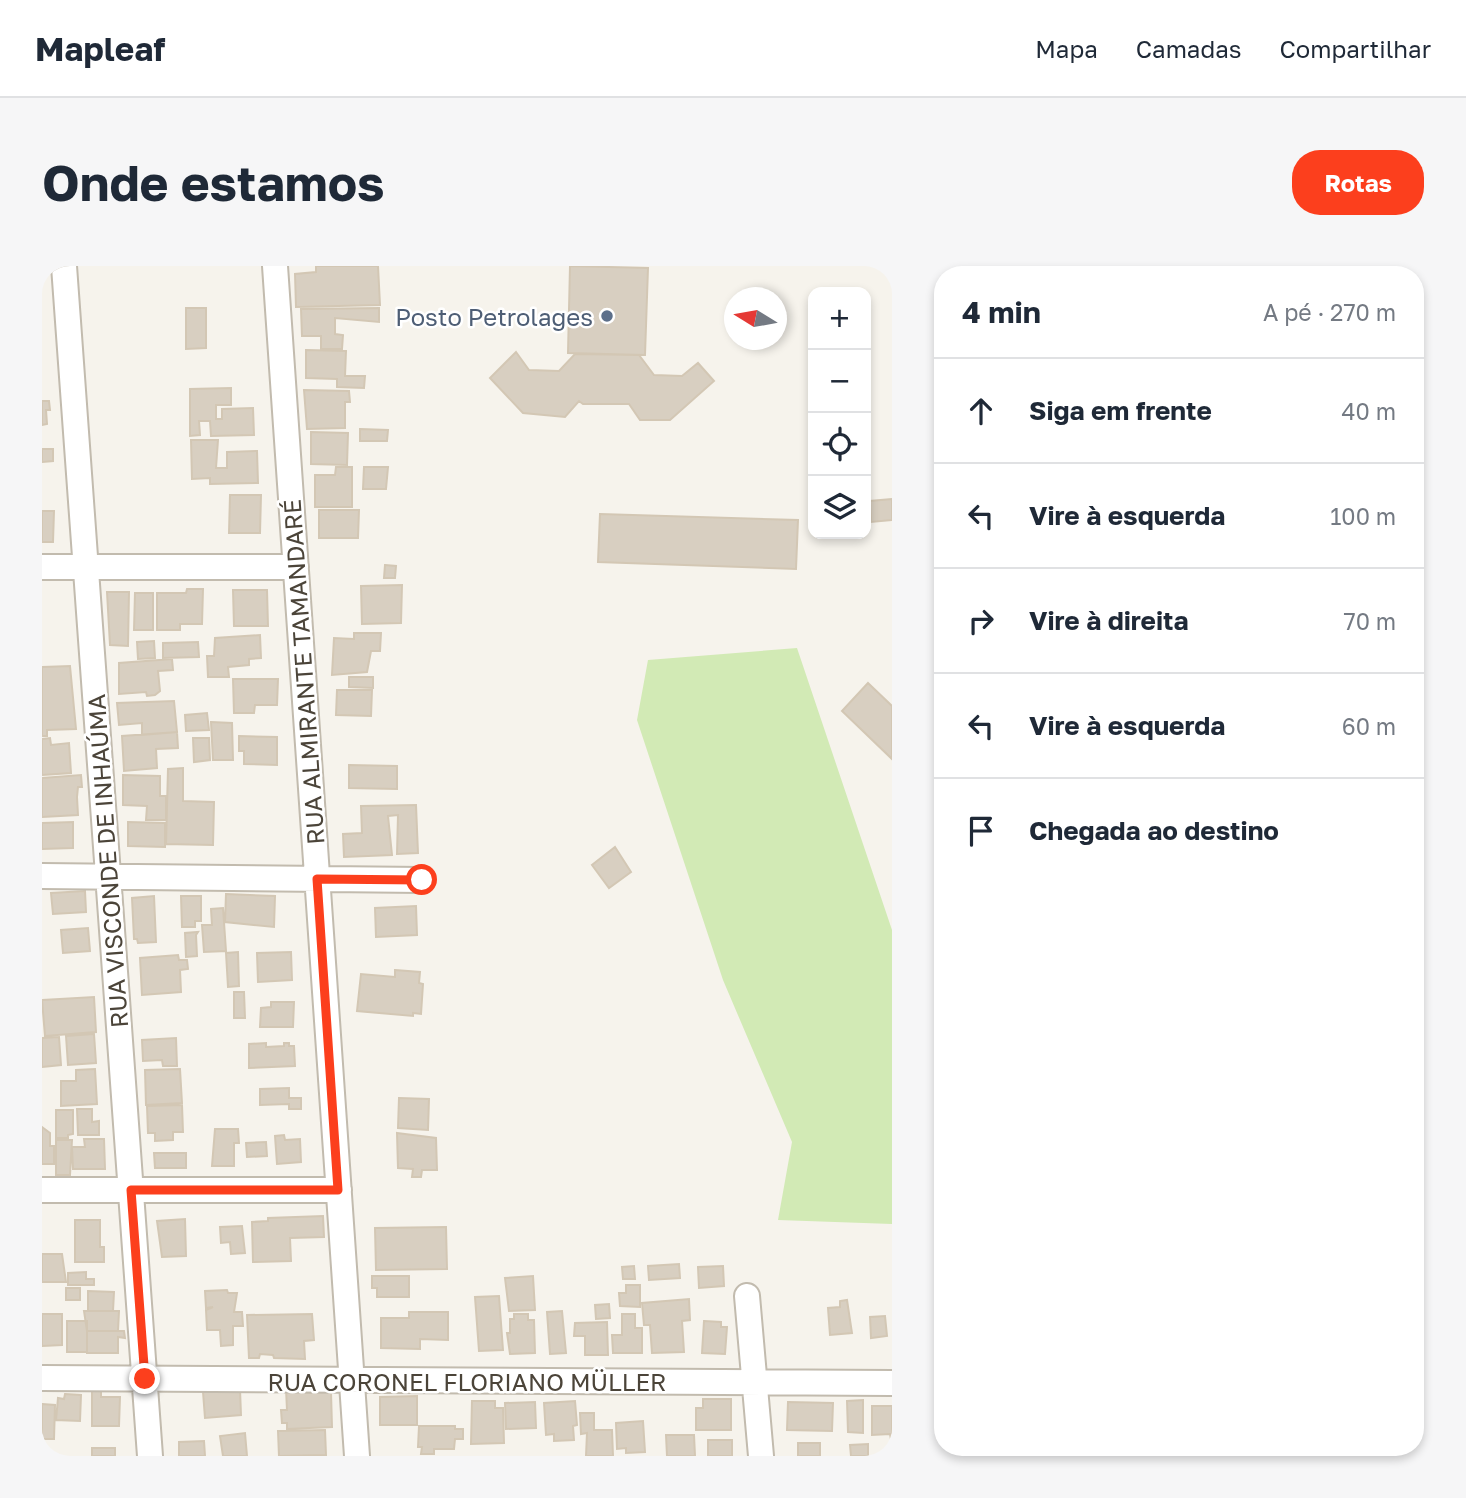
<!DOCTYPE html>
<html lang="pt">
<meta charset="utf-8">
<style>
body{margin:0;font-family:"Golos Text",sans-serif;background:#f6f6f7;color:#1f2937}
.controls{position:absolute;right:21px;top:21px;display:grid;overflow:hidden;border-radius:14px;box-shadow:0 4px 10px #0003}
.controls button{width:63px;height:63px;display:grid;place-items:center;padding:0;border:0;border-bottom:2px solid #e0e1e3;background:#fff;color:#1f2937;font:35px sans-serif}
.compass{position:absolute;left:682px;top:21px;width:63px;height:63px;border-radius:50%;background:#fff;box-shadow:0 4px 10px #0003;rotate:281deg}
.stop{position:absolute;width:21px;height:21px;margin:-16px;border:5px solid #fc3f1d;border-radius:50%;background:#fff}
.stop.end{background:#fc3f1d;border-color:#fff;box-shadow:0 2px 7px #0008}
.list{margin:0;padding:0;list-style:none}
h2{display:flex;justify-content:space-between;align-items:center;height:91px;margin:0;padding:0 28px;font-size:30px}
h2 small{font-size:23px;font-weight:400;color:#747a83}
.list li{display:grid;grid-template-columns:46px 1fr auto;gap:21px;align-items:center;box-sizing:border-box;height:105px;padding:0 28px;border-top:2px solid #e0e1e3}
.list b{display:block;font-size:26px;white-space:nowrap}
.list em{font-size:23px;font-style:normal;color:#747a83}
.icon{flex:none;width:38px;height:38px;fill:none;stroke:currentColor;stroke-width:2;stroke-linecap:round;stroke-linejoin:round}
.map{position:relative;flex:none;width:850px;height:1190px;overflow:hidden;border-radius:28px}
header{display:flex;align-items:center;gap:42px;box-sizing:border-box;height:98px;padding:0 35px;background:#fff;border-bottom:2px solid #e0e1e3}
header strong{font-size:33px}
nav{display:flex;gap:38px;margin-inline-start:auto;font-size:24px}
.intro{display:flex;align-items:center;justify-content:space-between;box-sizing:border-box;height:168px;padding:0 42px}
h1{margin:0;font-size:49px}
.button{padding:18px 32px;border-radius:28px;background:#fc3f1d;color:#fff;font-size:24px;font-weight:700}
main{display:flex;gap:42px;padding:0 42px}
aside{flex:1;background:#fff;border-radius:28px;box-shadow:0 4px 10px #0003}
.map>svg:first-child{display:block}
.green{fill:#d2eab5}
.building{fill:#d8cfc1;stroke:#d3c7b4;stroke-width:2}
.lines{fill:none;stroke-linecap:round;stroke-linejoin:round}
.minor-casing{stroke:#c2bbae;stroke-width:28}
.minor{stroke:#fff;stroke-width:24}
.route{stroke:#fc3f1d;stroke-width:9}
.service-dot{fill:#5c6f8a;stroke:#fff;stroke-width:2.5}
.labels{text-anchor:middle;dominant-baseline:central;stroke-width:5;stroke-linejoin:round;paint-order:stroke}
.service-label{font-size:24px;fill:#4e5e75;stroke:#fff;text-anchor:end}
.street-label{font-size:24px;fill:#4b4439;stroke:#fff}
</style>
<header>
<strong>Mapleaf</strong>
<nav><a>Mapa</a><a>Camadas</a><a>Compartilhar</a></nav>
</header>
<div class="intro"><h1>Onde estamos</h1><a class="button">Rotas</a></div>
<main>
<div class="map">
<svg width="850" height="1190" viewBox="0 0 850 1190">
<rect width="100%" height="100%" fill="#f6f3ec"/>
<path class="green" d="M755,382L850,664V958L736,954L750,876L681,714L595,454L606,394Z"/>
<path class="building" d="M274,0H336L338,39L254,41L253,8L274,6Z
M528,0L606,2L603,89L526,87Z
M144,42H164V82L144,83Z
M337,42V56L293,52V68L301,69L300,83H279V70H260L259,43Z
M264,84L304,85L303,110H323L322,122L295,121V113L264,112Z
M474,86L487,104L517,105L533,88L597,89L612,109L640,110L656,97L672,115L628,154H598L587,138H541L537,135L523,151L481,147L448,112Z
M189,122V139H174V153H180V143L211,142L212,169L169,170L168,155H157L158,169L148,170V123Z
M262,124L307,125L308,136H303V162L265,163Z
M0,135H7L8,144H4L5,158L0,159Z
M318,163L346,164L345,175H318Z
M269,166L306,167L305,199L269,198Z
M149,174H176L174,202H185V186L215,185L216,217L168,218V212L150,213Z
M0,183H11V195L0,196Z
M294,201H310V241H273V209H293Z
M322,201H346L344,223H321Z
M188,229H219L218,267H187Z
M850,233V254L829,256L828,235Z
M277,244H317L316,272H277Z
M0,245H12L11,276H0Z
M558,248L756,254L754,303L556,296Z
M343,299L354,300L353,312H342Z
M360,319L359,357L320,358L319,320Z
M145,323H161L160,358H138V364H115V327H144Z
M191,324H225L226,360H192Z
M65,326H87L86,380L68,379Z
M93,327H111V364H92Z
M312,367H339L338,385H329L325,406L290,409L292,372L312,373Z
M218,369L219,392L207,393V399L186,401L187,411H166L165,390H172L173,372Z
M112,375L113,392L96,393L95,376Z
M156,376L157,391L121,392V377Z
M130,393L131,404L116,405L118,425L113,429L105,430L104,426L77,428V397Z
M28,400L34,463L5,464V470H0V401Z
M307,411H331V422L307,421Z
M191,413H236L235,439H213L212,447H192Z
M826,417L850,440V493L800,445Z
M295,424H330L329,450L294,449Z
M132,435L135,466L100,469V457L77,459L75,437Z
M165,447L167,464L144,465L143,449Z
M169,456L190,457L191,494H171Z
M135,466L136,482L114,483L115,502L82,505L80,470Z
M197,470L235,471V499L202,498V485H197Z
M8,472L9,479L27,477L29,507L0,509V473Z
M151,472H167L168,494L152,496Z
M307,499L355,500V523L307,522Z
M141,502V535L172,536L171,579L124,578L126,503Z
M39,509L40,521H36L35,531L36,549L0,551V512Z
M81,509L118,510V530H124V554H104L105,540L81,539Z
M374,539L376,587L355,588L356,549L346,550L350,589L302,591L301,568L320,567L319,540Z
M31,556V582L0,583V557Z
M86,556L123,557V581L86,580Z
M573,581L589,606L567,622L550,599Z
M43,625L44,646L11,648L9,627Z
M184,628L233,630L232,661L183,656Z
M112,630L114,676L96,677L95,673H92L90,632Z
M139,630H159V655H153V661H140Z
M374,640L375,669L334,671L333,642Z
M181,642L184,685L162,686L160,659H170L169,643Z
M46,662L48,685L21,687L19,664Z
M156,666L154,669L155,690L144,691L143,667Z
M196,686L197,720L186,721L184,687Z
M249,686L250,714L216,716L215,687Z
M136,689L137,694H145L146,703L138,704L139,726L100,729L98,692Z
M353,704L378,706L377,717L381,718L379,748L371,747V750L315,745L319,708L353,711Z
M192,726H202L203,752H192Z
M52,731L54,766L3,770L0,734Z
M229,736H252L251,761H218L219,742L229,741Z
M52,768L54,797L26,799L24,770Z
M17,771L19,799L0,801V772Z
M134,772L135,800H121L120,794L101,795L100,774Z
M224,777V781L242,780V777H247V780H252L253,800L207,802V778Z
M53,803L55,838L19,840V815H34V804Z
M138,803L140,837L104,839L103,804Z
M247,822V832H259V843H247V838L218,839V823Z
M357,832L387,833L386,864L356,862Z
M140,839L141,866H131V874L113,875V867H106L105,840Z
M35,843H50V856L57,855V869H36Z
M14,844H31V868L26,869V872H14Z
M0,861L8,867V880H12V898H0Z
M173,863H196L197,877H192V900H170Z
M355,867L394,872L395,904H380L379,911H370L371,903L356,902Z
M242,869L243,874L258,873L259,896L235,898L233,870Z
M42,873H62L63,903H31L30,881H43Z
M14,874H30L28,909H14Z
M224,876L225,890L205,891L204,877Z
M112,887H144V902H113Z
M281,950L282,971L248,972L249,995L211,996L210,956L226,955V952Z
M143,953L144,990L120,991L115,955Z
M33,954H58V981H62V996H33Z
M200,960L203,987L189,988L188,976L179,977L178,961Z
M404,961L405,1003L334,1004L333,962Z
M0,988H20L24,1016H0Z
M637,998L638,1012L607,1014L606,1000Z
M592,1000L593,1013H581L580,1001Z
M681,1000L682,1020L657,1022L656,1001Z
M44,1006V1013H52V1019H26V1007Z
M330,1010H367V1031H335V1022H330Z
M491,1010L493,1044L467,1045L463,1012Z
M584,1019H598V1041L578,1040L577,1027H584Z
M24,1022H38V1034H24Z
M185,1024L186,1027H195L192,1046H200L201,1060H191V1079L179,1080L178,1064H165L164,1044L171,1041L164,1042L163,1025Z
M46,1025L72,1026L71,1045H46Z
M457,1030L461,1084L437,1085L433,1031Z
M647,1033L648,1054L640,1055L642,1086L610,1087L608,1059H602L600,1037Z
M805,1034L810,1067L788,1069L786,1042L798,1041V1035Z
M567,1038L568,1052L554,1053L553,1039Z
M42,1045H77L76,1065H45Z
M520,1045L524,1087L508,1088L505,1046Z
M367,1046H406V1074L378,1073V1083L339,1082V1052H367Z
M0,1048H20V1079L0,1080Z
M270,1048L272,1074L262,1075L263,1093L232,1092L231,1089L218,1088L217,1092H207L205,1049Z
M472,1048H486V1054H492L493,1087L468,1088L465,1067H468V1053H472Z
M580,1048H593V1062H600V1087H571L570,1069H580Z
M843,1050L845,1070L829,1072L828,1051Z
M25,1055H45V1086H25Z
M662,1055L679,1056V1061H685L683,1088L660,1087Z
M565,1056L566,1089H543V1070H532L533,1057Z
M45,1065H82L83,1072L76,1071V1087H45Z
M261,1122V1127L289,1126L290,1161L245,1163V1157H240L239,1144H245L244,1123Z
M198,1123L199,1149L163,1152L161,1126Z
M50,1125H59V1131H78L77,1160H50Z
M23,1128L39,1129L38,1155L14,1154L16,1132L22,1133Z
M375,1130V1159H338V1131Z
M661,1133H689V1164H654V1142H661Z
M821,1134V1167L806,1166L805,1135Z
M430,1135H453V1142H461L462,1177L429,1178Z
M533,1135L535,1159L531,1160L532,1174L512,1175V1168L504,1169L502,1137Z
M493,1136L494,1162L464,1163L463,1137Z
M746,1136L791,1137L790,1165L745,1164Z
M0,1138L13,1139L12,1173H0Z
M830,1140H850V1179L848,1168L830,1169Z
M538,1147H552V1164H570L571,1190H544L545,1167L539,1168Z
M601,1155L603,1186L584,1187V1182L575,1183L574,1157Z
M377,1160H413V1163H421V1173H413L412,1183H392V1188H379L380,1181H376Z
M283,1164L284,1189L237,1190L236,1165Z
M203,1167L205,1190H181L178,1170Z
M624,1169H652L653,1190H625Z
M666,1174H690V1190H666Z
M162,1175L163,1190H137V1176Z
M756,1177H778V1190H756Z
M826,1178V1190H809L808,1179Z
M50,1182H73V1190H50Z"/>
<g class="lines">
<g class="minor-casing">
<path id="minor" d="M22,0L108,1190
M233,0L315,1190
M0,301H254
M0,610L380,614
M0,924H297
M705,1030L719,1190
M0,1112L850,1117"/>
</g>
<use href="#minor" class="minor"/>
</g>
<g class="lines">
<path class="route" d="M103,1113L89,924H296L275,613L380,614"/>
</g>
<circle class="service-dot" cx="565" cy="50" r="7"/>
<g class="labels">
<g class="service-label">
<text x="551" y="50">Posto Petrolages</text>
</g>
<g class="street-label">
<text transform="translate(261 406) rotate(-94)">RUA ALMIRANTE TAMANDARÉ</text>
<text transform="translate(65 595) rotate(-94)">RUA VISCONDE DE INHAÚMA</text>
<text x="425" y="1115">RUA CORONEL FLORIANO MÜLLER</text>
</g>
</g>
</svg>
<div class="controls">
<button>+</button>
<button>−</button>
<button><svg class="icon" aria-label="locate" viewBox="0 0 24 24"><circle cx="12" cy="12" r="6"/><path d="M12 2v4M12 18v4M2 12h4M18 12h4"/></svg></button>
<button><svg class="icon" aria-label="layers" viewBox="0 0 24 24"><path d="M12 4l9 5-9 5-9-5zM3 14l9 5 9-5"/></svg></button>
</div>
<svg class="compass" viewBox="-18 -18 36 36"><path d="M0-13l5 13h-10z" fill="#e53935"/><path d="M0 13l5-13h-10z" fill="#747a83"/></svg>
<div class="stop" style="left:380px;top:614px"></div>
<div class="stop end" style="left:103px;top:1113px"></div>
</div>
<aside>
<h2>4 min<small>A pé · 270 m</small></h2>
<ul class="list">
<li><svg class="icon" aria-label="ahead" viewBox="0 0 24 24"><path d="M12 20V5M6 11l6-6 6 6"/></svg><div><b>Siga em frente</b></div><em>40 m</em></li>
<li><svg class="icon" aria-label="left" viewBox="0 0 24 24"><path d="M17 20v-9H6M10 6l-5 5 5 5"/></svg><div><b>Vire à esquerda</b></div><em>100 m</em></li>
<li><svg class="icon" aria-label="right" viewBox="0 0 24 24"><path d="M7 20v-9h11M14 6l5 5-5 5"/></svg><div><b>Vire à direita</b></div><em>70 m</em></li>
<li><svg class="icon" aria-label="left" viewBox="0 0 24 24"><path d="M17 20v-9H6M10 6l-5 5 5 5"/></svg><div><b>Vire à esquerda</b></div><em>60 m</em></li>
<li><svg class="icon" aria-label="arrive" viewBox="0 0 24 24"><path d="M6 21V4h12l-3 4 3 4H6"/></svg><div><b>Chegada ao destino</b></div></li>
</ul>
</aside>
</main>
